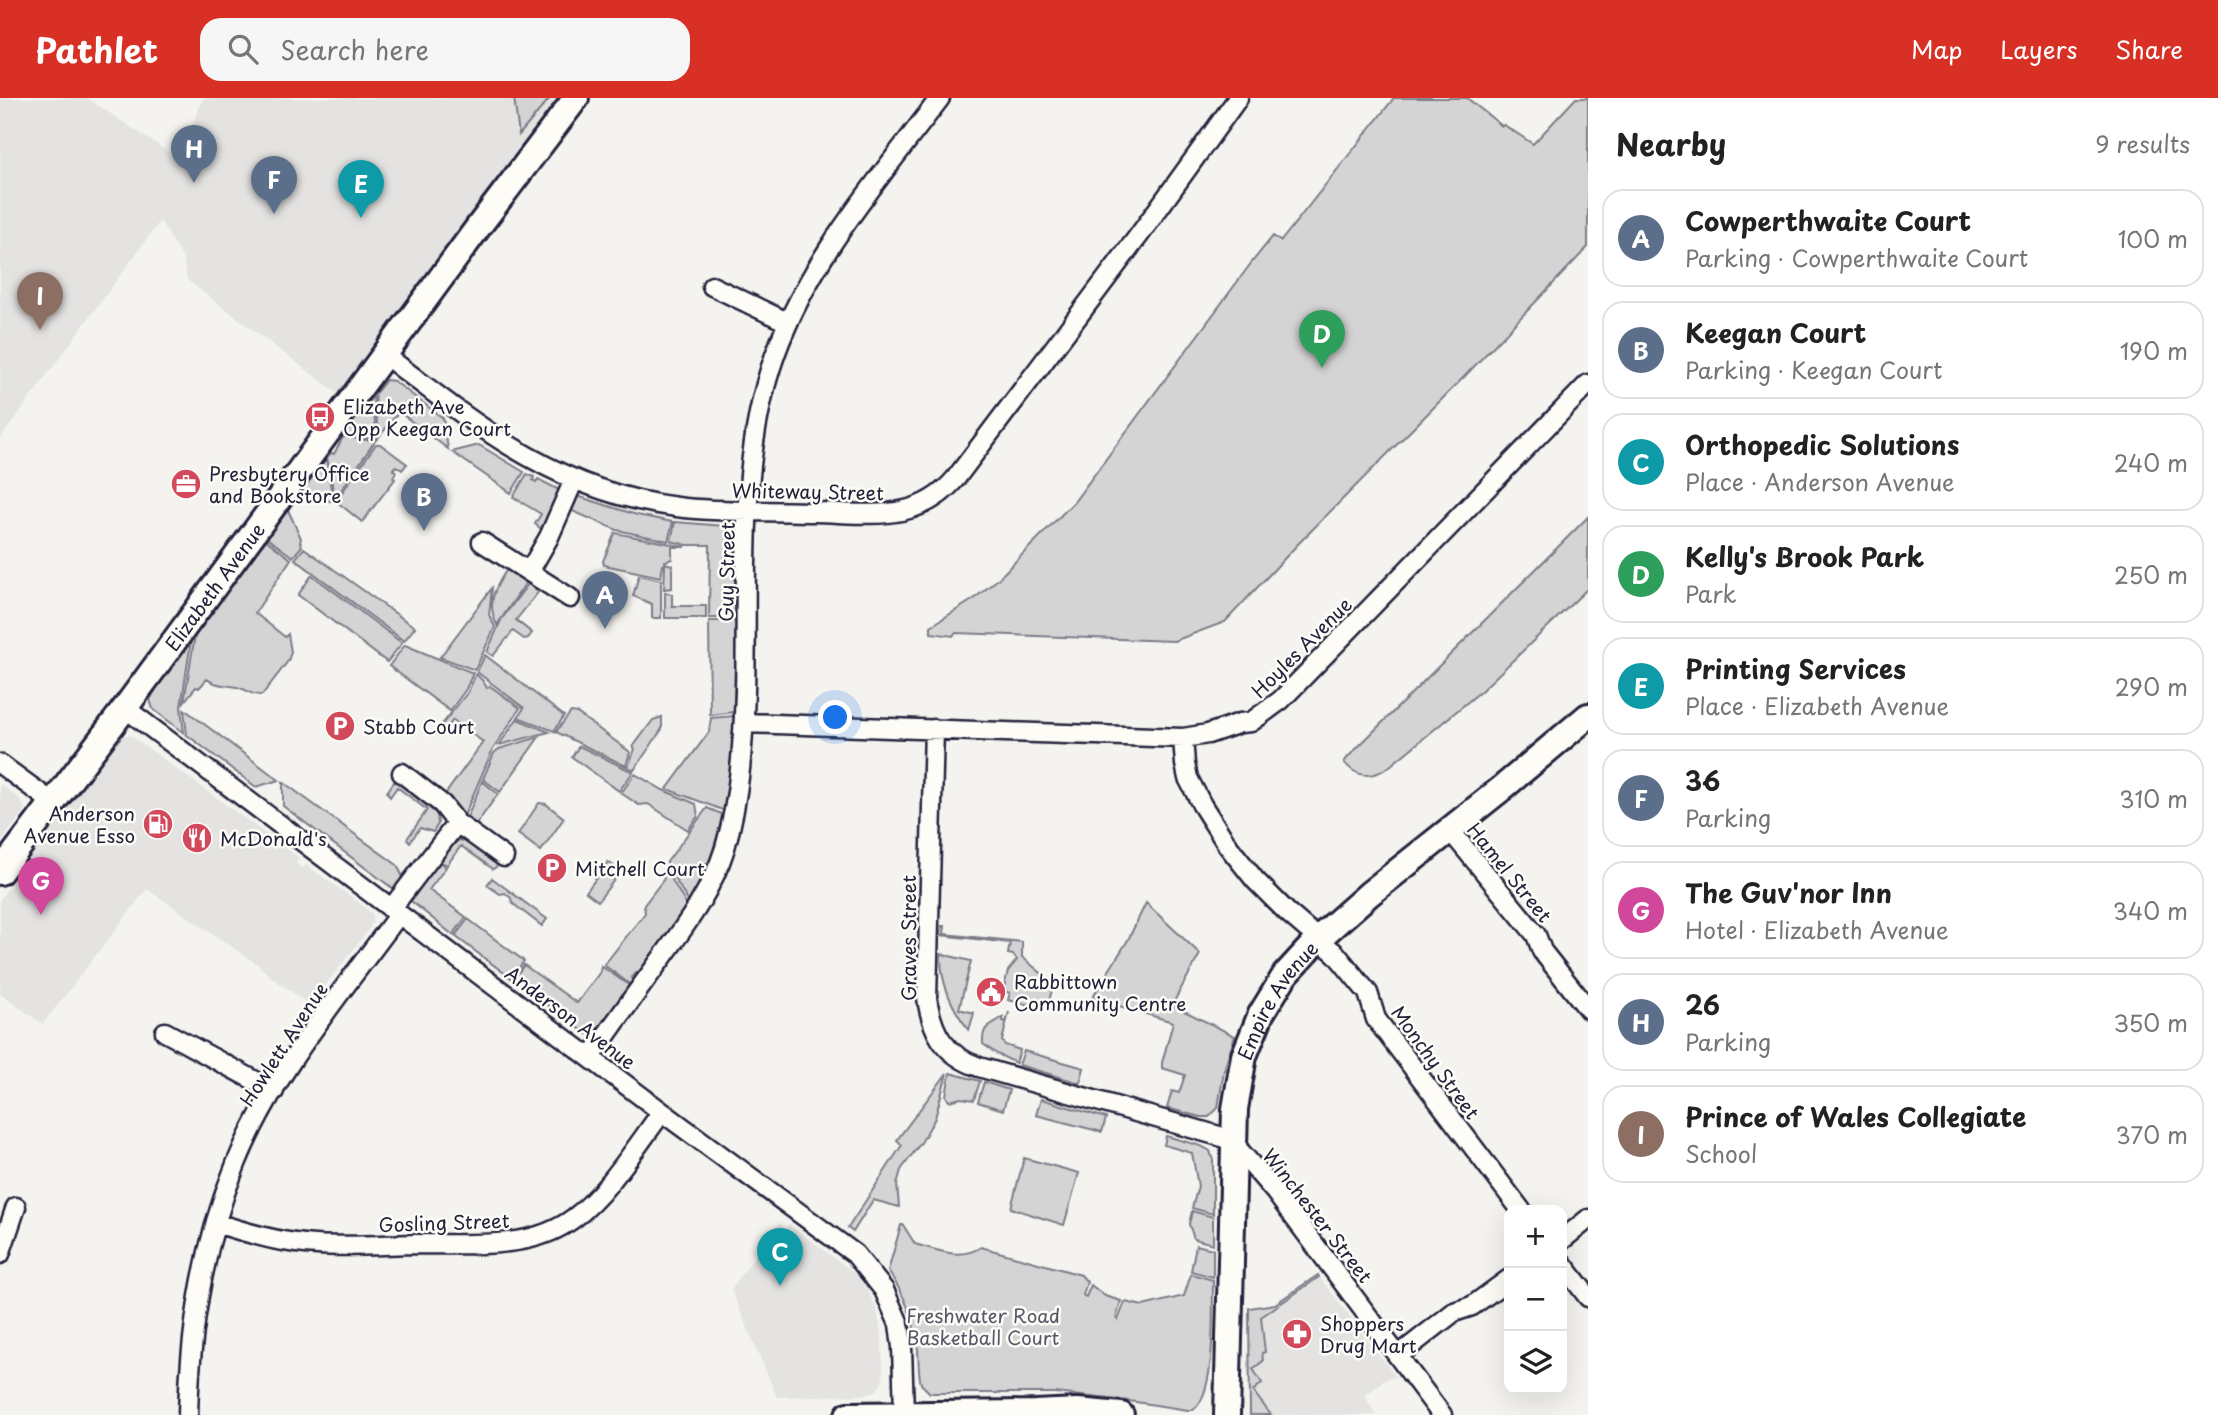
<!DOCTYPE html>
<meta charset="utf-8">
<style>
body{margin:0;font-family:"Playpen Sans",sans-serif;background:#f6f6f6;color:#222}
.controls{position:absolute;right:21px;bottom:21px;display:grid;overflow:hidden;border-radius:14px;box-shadow:0 7px 28px #0002}
.controls button{width:63px;height:63px;display:grid;place-items:center;padding:0;border:0;border-bottom:2px solid #e0e0e0;background:#fff;color:#222;font:35px sans-serif}
.you{position:absolute;left:836px;top:620px;width:24px;height:24px;margin:-18px;border:5px solid #fff;border-radius:50%;background:#1a73e8;box-shadow:0 0 0 10px #1a73e833}
.badge{display:grid;place-items:center;width:46px;height:46px;border-radius:50%;background:#d93025;color:#fff;font-size:23px;font-weight:700}
.pin{position:absolute;translate:-50% -58px;filter:drop-shadow(0 2px 4px #0008)}
.pin::after{content:'';position:absolute;top:37px;width:24px;height:21px;background:inherit;clip-path:polygon(0 0,100% 0,50% 100%)}
.list{margin:0;padding:0;list-style:none}
h2{display:flex;justify-content:space-between;align-items:center;height:91px;margin:0;padding:0 28px;font-size:30px}
h2 small{font-size:23px;font-weight:400;color:#767676}
.list li{display:grid;grid-template-columns:46px 1fr auto;gap:21px;align-items:center;box-sizing:border-box;height:98px;margin:0 14px 14px;padding:0 14px;border:2px solid #e0e0e0;border-radius:21px}
.list b{display:block;font-size:26px;white-space:nowrap}
.list p{margin:0;font-size:23px;white-space:nowrap;color:#767676}
.list em{font-size:23px;font-style:normal;color:#767676}
.icon{flex:none;width:38px;height:38px;fill:none;stroke:currentColor;stroke-width:2;stroke-linecap:round;stroke-linejoin:round}
.map{position:relative;flex:none;width:1588px;height:1317px;overflow:hidden}
header{display:flex;align-items:center;gap:42px;box-sizing:border-box;height:98px;padding:0 35px;background:#d93025;color:#fff}
header strong{font-size:33px}
nav{display:flex;gap:38px;margin-inline-start:auto;font-size:24px}
.search{width:490px;height:63px;background:#f6f6f6;display:flex;align-items:center;gap:18px;box-sizing:border-box;padding:0 24px;border-radius:21px;color:#767676;font-size:26px}
main{display:flex}
aside{flex:1;background:#fff}
.map>svg:first-child{display:block}
.built{fill:#e4e3e2}
.green{fill:#d5d4d5;stroke:#7c7b88;stroke-width:2}
.lines{fill:none;stroke-linecap:round;stroke-linejoin:round}
.street-casing{stroke:#22223b;stroke-width:23}
.secondary-casing{stroke:#22223b;stroke-width:30}
.street{stroke:#fdfcf7;stroke-width:18}
.secondary{stroke:#fdfcf7;stroke-width:24}
.labels{text-anchor:middle;dominant-baseline:central;stroke-width:5;stroke-linejoin:round;paint-order:stroke}
.poi-label{font-size:19px;fill:#22223b;stroke:#fdfcf7;text-anchor:start}
.street-label{font-size:19px;fill:#22223b;stroke:#fdfcf7}
.park-label{font-size:19px;fill:#585769;stroke:#fdfcf7}
</style>
<header>
<strong>Pathlet</strong>
<div class="search"><svg class="icon" aria-label="search" viewBox="0 0 24 24"><circle cx="10" cy="10" r="6"/><path d="M15 15l6 6"/></svg>Search here</div>
<nav><a>Map</a><a>Layers</a><a>Share</a></nav>
</header>
<main>
<div class="map">
<svg width="1588" height="1317" viewBox="0 0 1588 1317">
<rect width="100%" height="100%" fill="#f4f3ef"/>
<filter id="ink" filterUnits="userSpaceOnUse"><feTurbulence type="fractalNoise" baseFrequency=".0143" numOctaves="2"/><feDisplacementMap in="SourceGraphic" scale="14" xChannelSelector="R" yChannelSelector="G"/><feConvolveMatrix kernelMatrix="1 2 1 2 8 2 1 2 1" color-interpolation-filters="sRGB"/></filter>
<g filter="url(#ink)">
<path class="built" d="M0,0H87L179,61L203,0H576L349,304L187,182L183,160L160,123L0,341Z
M130,637L299,760L296,766L302,771L306,767L361,806L373,817V824L370,830L310,907L271,879L257,866L147,791L43,926L0,896V801L119,641L123,638Z
M0,686L20,701L24,709L23,714L0,746Z
M779,1125L786,1130L789,1126L853,1174L867,1191L877,1212L882,1241L883,1282L877,1293L862,1297L777,1299L731,1191Z
M1318,1177L1396,1279L1387,1280L1365,1298L1376,1317H1250L1249,1210L1275,1206Z"/>
<path class="green" d="M514,0H550L519,37Z
M1394,0H1467L1502,28L1504,27L1533,46L1576,0H1588V149L1464,279L1297,447L1225,524L1174,543L955,535L953,538L931,535V528L974,501L999,480L1074,404L1252,164L1273,138L1281,143Z
M386,282L394,283L443,320L448,351L399,314L378,340L375,296Z
M373,298L376,341L344,337Z
M343,339L375,343L335,401L327,359L331,355L334,356Z
M376,346H380L407,366L402,372L396,368L393,371L396,374L393,379L395,381L362,424L336,403Z
M479,347L524,374L511,395L452,354Z
M326,361L333,403L295,402Z
M527,376L534,379L533,382L536,384L538,381L561,393L544,433L535,426L541,416L513,399Z
M577,398L637,417L673,424L668,443L617,432L570,412Z
M288,412L301,440L300,444L302,448L293,459L267,440Z
M1588,419V490L1585,493L1481,593L1390,668C1374,680 1357,681 1344,664L1349,658Z
M675,424L725,428L732,430L733,436H738L736,520H709L710,447H687L671,443Z
M615,435L686,449H672V461L665,463V465L672,467V490L664,491L665,467H663L661,479L604,467L603,463Z
M266,442L291,461L255,515L285,539L288,536L291,554L288,563L262,597C248,597 251,593 240,590C228,586 218,589 207,581L199,590L196,589L184,604L195,537Z
M304,450L406,523L415,529L404,543L295,461Z
M507,471L527,483L497,527C486,506 495,489 507,471Z
M312,477L402,545L387,564L298,497Z
M639,477L661,482V520H652V506L633,498Z
M528,486L539,493L516,522L532,535L528,540L524,541L513,533L493,558L487,554L501,522Z
M492,490L489,517L495,529L475,572L440,559Z
M665,494L672,496V508H706V520H665Z
M709,523H736L734,614L710,617Z
M191,543L181,609L184,635L153,611L150,602L158,587Z
M405,547L473,575L466,591L450,613L389,568Z
M485,557L564,618L554,633L518,619L524,610L477,574Z
M476,576L483,583L487,590L490,588L520,610L492,653L464,718L444,698L483,644L453,622L446,631L440,629L468,594Z
M184,611L279,682L256,689L187,637Z
M571,614L577,615L630,654L626,668L556,634Z
M734,618L730,686L725,713L667,691L709,634L711,620Z
M662,619V631L634,672L628,669L635,651L633,649L653,622Z
M517,621L549,634L499,647Z
M539,639L500,694L483,681L494,655L499,651Z
M579,648L633,674L619,693L572,659Z
M635,676L663,692L696,706L698,718L688,732L648,706L639,707L621,695Z
M482,683L498,696L475,728L467,720Z
M283,684L397,767L402,777L400,786L394,790L391,789L283,708Z
M394,684L398,685L437,716L438,726L433,734L420,730L410,744L407,741L427,712L397,689L390,699L387,694Z
M539,705L546,706L564,720L541,753L518,736Z
M707,710L724,717L709,765L667,772V764Z
M460,742L467,744L499,767L493,771L461,748L447,767L440,763L452,747Z
M439,764L446,769L429,792L466,819L453,837L411,803Z
M608,764L621,773L598,803L586,794Z
M708,768L689,805L671,774Z
M666,774L668,775L687,808L638,876L636,875L631,880L634,882L631,887L604,867L645,815L644,807L663,782Z
M492,780L547,821L542,828L512,805L511,800L505,795L500,796L487,787Z
M1146,805L1200,856L1172,907L1235,938L1224,972L1218,1010L1209,1019H1200L1167,1010L1172,993L1179,995L1185,977L1162,970V965L1173,924L1092,900L1128,842Z
M468,821L524,863L511,880L455,838Z
M942,828H945L944,836L1022,844V859L1059,890L1053,888L1047,911L1008,902L1010,895L1003,893L1008,873L1017,862L1013,857L1008,856L1010,845L941,837Z
M941,856L971,863L959,911L974,915L969,932C952,911 940,884 941,856Z
M524,867L577,905L600,874L601,868L630,888C619,904 606,932 587,936L513,882Z
M1009,914L1002,943L1005,947L1020,952L1016,965L997,956L983,946C982,926 991,928 1003,919V923L1006,924Z
M1024,953L1084,970L1080,985L1019,967Z
M947,975L935,1020L922,1043L901,1072L897,1086L899,1109L873,1102L853,1134L848,1130L902,1047L897,1042Z
M950,975L980,983L974,1002L961,1000L949,1003L946,998Z
M984,984L1009,992L1003,1012L978,1004Z
M1041,1001L1106,1020L1102,1034L1036,1017Z
M1166,1038L1201,1048L1210,1053L1213,1062V1116L1192,1110L1198,1088L1192,1055L1164,1047Z
M1024,1060L1079,1075L1064,1127L1011,1110Z
M1192,1113L1213,1119V1146L1194,1141L1189,1126Z
M901,1127H903L915,1146C938,1152 959,1163 981,1149L1081,1177L1087,1184L1083,1197L1086,1199L1091,1187L1105,1198L1121,1203L1116,1220L1118,1222L1125,1204L1143,1208L1184,1198L1191,1176L1213,1182C1212,1211 1217,1296 1193,1312H1188L1129,1303L1055,1295H930L921,1286C918,1275 919,1264 918,1252C915,1223 905,1197 888,1173Z
M1196,1147L1213,1151V1179L1191,1173Z
M1318,1177L1319,1179L1261,1219L1265,1254L1262,1255L1263,1263L1253,1271L1262,1285L1253,1293L1271,1317H1250L1249,1210L1275,1206Z"/>
<g class="lines">
<g class="street-casing">
<path id="street" d="M712,188L787,224
M385,257C477,328 557,394 677,409C722,415 769,412 814,414C868,415 918,426 956,380L1140,136L1238,0
M482,444L570,500
M529,474L549,439L574,382
M125,610L662,1014L855,1156L884,1192L899,1226L902,1249L904,1315
M744,625L1183,640L1208,636L1240,625L1251,624L1281,602L1588,286
M934,631L927,900C932,934 944,957 979,969L1219,1038L1227,1041L1239,1052L1276,1095L1442,1317
M1183,640L1185,666L1188,680L1202,707L1228,748L1255,782L1287,814L1336,856L1368,895L1376,921L1521,1112
M0,666L52,704
M402,675L442,706L457,725L504,759
M1449,731L1536,837L1542,853L1588,911
M391,811L457,725
M165,934L274,993
M591,959C612,928 634,898 656,868C683,831 711,795 725,750C740,698 743,647 745,593C748,487 738,375 770,272C802,169 876,85 940,0
M216,1125C238,1132 260,1139 283,1143C326,1151 372,1147 415,1146C448,1146 483,1148 516,1143C536,1140 558,1132 574,1120C606,1097 638,1046 662,1014
M1562,1142L1588,1121
M0,1156L16,1109
M1562,1165L1588,1199
M1399,1257L1454,1214L1472,1208L1509,1181
M188,1317C190,1233 204,1144 236,1066C273,974 341,896 399,816"/>
</g>
<g class="secondary-casing">
<g id="secondary">
<path id="s1" d="M0,774L125,610L479,128L576,0"/>
<path d="M848,1317L1035,1315L1077,1313L1121,1317"/>
<path id="s2" d="M1227,1317L1235,1011L1244,958L1261,916L1285,877L1318,841L1369,796L1501,691L1588,618"/>
</g>
</g>
<use href="#street" class="street"/>
<use href="#secondary" class="secondary"/>
</g>
</g>
<defs>
<g id="bus-disc" transform="scale(1.575)"><circle r="9.5" fill="#d1495b" stroke="#fdfcf7"/><path d="M-5-6H5V4H4V6H2V4H-2V6H-4V4H-5ZM-3.5-4V0h7V-4ZM-3.5 1.2v1.5H-2V1.2ZM2 1.2v1.5H3.5V1.2Z" fill="#fff"/></g>
<g id="office-disc" transform="scale(1.575)"><circle r="9.5" fill="#d1495b" stroke="#fdfcf7"/><path d="M-6-3h4V-5.5h4V-3h4V5H-6ZM-1-4.5V-3h2v-1.5ZM-6 0V1H6V0Z" fill="#fff"/></g>
<g id="parking-disc" transform="scale(1.575)"><circle r="9.5" fill="#d1495b" stroke="#fdfcf7"/><path d="M-3.5-5.5H1a3.5 3.5 0 0 1 0 7H-1V5.5H-3.5ZM-1-3.4V-.6H.8a1.4 1.4 0 0 0 0-2.8Z" fill="#fff"/></g>
<g id="fuel-disc" transform="scale(1.575)"><circle r="9.5" fill="#d1495b" stroke="#fdfcf7"/><path d="M-5.5-6h7V0h2V4h1.3V-2.5L3-4.5l.8-.8L6-3V5H2.5V1h-1V6h-7ZM-4.2-4.7v3.2H.2V-4.7Z" fill="#fff"/></g>
<g id="restaurant-disc" transform="scale(1.575)"><circle r="9.5" fill="#d1495b" stroke="#fdfcf7"/><path d="M-5-6h1v4h1v-4h1v4h1v-4h1v5L-1.5 .5V6h-2V.5L-5-1ZM5-6V6H3V1.5H1.5Q1.5-4 5-6Z" fill="#fff"/></g>
<g id="civic-disc" transform="scale(1.575)"><circle r="9.5" fill="#d1495b" stroke="#fdfcf7"/><path d="M-.6-6.5H3V-4.5H.6V-3L4-1V1h2V6H-6V1h2V-1L-.6-3ZM-1.2 2.5V6h2.4V2.5Z" fill="#fff"/></g>
<g id="pharmacy-disc" transform="scale(1.575)"><circle r="9.5" fill="#d1495b" stroke="#fdfcf7"/><path d="M-2-6h4v4h4v4h-4v4h-4v-4h-4v-4h4Z" fill="#fff"/></g>
</defs>
<g fill-rule="evenodd">
<use href="#bus-disc" x="320" y="319"/>
<use href="#office-disc" x="186" y="386"/>
<use href="#parking-disc" x="340" y="628"/>
<use href="#fuel-disc" x="158" y="726"/>
<use href="#restaurant-disc" x="197" y="740"/>
<use href="#parking-disc" x="552" y="770"/>
<use href="#civic-disc" x="991" y="894"/>
<use href="#pharmacy-disc" x="1297" y="1236"/>
</g>
<g class="labels">
<g class="poi-label">
<text x="343" y="308">Elizabeth Ave<tspan x="343" dy="22">Opp Keegan Court</tspan></text>
<text x="209" y="375">Presbytery Office<tspan x="209" dy="22">and Bookstore</tspan></text>
<text x="363" y="628">Stabb Court</text>
<text x="135" y="715" text-anchor="end">Anderson<tspan x="135" dy="22">Avenue Esso</tspan></text>
<text x="220" y="740">McDonald's</text>
<text x="575" y="770">Mitchell Court</text>
<text x="1014" y="883">Rabbittown<tspan x="1014" dy="22">Community Centre</tspan></text>
<text x="1320" y="1225">Shoppers<tspan x="1320" dy="22">Drug Mart</tspan></text>
</g>
<g class="street-label">
<text transform="translate(808 393) rotate(1)">Whiteway Street</text>
<text transform="translate(726 474) rotate(-89)">Guy Street</text>
<text stroke="none"><textPath href="#s1" startOffset="357">Elizabeth Avenue</textPath></text>
<text transform="translate(1301 549) rotate(-45)">Hoyles Avenue</text>
<text transform="translate(1510 774) rotate(51)">Hamel Street</text>
<text transform="translate(908 840) rotate(-90)">Graves Street</text>
<text stroke="none"><textPath href="#s2" startOffset="425">Empire Avenue</textPath></text>
<text transform="translate(571 919) rotate(37)">Anderson Avenue</text>
<text transform="translate(283 946) rotate(-57)">Howlett Avenue</text>
<text transform="translate(1436 964) rotate(54)">Monchy Street</text>
<text transform="translate(1318 1117) rotate(52)">Winchester Street</text>
<text transform="translate(444 1124) rotate(-2)">Gosling Street</text>
</g>
<g class="park-label">
<text x="983" y="1217">Freshwater Road<tspan x="983" dy="22">Basketball Court</tspan></text>
</g>
</g>
</svg>
<div class="controls">
<button>+</button>
<button>−</button>
<button><svg class="icon" aria-label="layers" viewBox="0 0 24 24"><path d="M12 4l9 5-9 5-9-5zM3 14l9 5 9-5"/></svg></button>
</div>
<div class="you"></div>
<div class="pin badge" style="left:605px;top:531px;background:#5c6f8a">A</div>
<div class="pin badge" style="left:424px;top:433px;background:#5c6f8a">B</div>
<div class="pin badge" style="left:780px;top:1188px;background:#0f9aa8">C</div>
<div class="pin badge" style="left:1322px;top:270px;background:#2e9e5b">D</div>
<div class="pin badge" style="left:361px;top:120px;background:#0f9aa8">E</div>
<div class="pin badge" style="left:274px;top:116px;background:#5c6f8a">F</div>
<div class="pin badge" style="left:41px;top:817px;background:#d1479c">G</div>
<div class="pin badge" style="left:194px;top:85px;background:#5c6f8a">H</div>
<div class="pin badge" style="left:40px;top:232px;background:#8d6e63">I</div>
</div>
<aside>
<h2>Nearby<small>9 results</small></h2>
<ul class="list">
<li><span class="badge" style="background:#5c6f8a">A</span><div><b>Cowperthwaite Court</b><p>Parking · Cowperthwaite Court</p></div><em>100 m</em></li>
<li><span class="badge" style="background:#5c6f8a">B</span><div><b>Keegan Court</b><p>Parking · Keegan Court</p></div><em>190 m</em></li>
<li><span class="badge" style="background:#0f9aa8">C</span><div><b>Orthopedic Solutions</b><p>Place · Anderson Avenue</p></div><em>240 m</em></li>
<li><span class="badge" style="background:#2e9e5b">D</span><div><b>Kelly's Brook Park</b><p>Park</p></div><em>250 m</em></li>
<li><span class="badge" style="background:#0f9aa8">E</span><div><b>Printing Services</b><p>Place · Elizabeth Avenue</p></div><em>290 m</em></li>
<li><span class="badge" style="background:#5c6f8a">F</span><div><b>36</b><p>Parking</p></div><em>310 m</em></li>
<li><span class="badge" style="background:#d1479c">G</span><div><b>The Guv'nor Inn</b><p>Hotel · Elizabeth Avenue</p></div><em>340 m</em></li>
<li><span class="badge" style="background:#5c6f8a">H</span><div><b>26</b><p>Parking</p></div><em>350 m</em></li>
<li><span class="badge" style="background:#8d6e63">I</span><div><b>Prince of Wales Collegiate</b><p>School</p></div><em>370 m</em></li>
</ul>
</aside>
</main>
